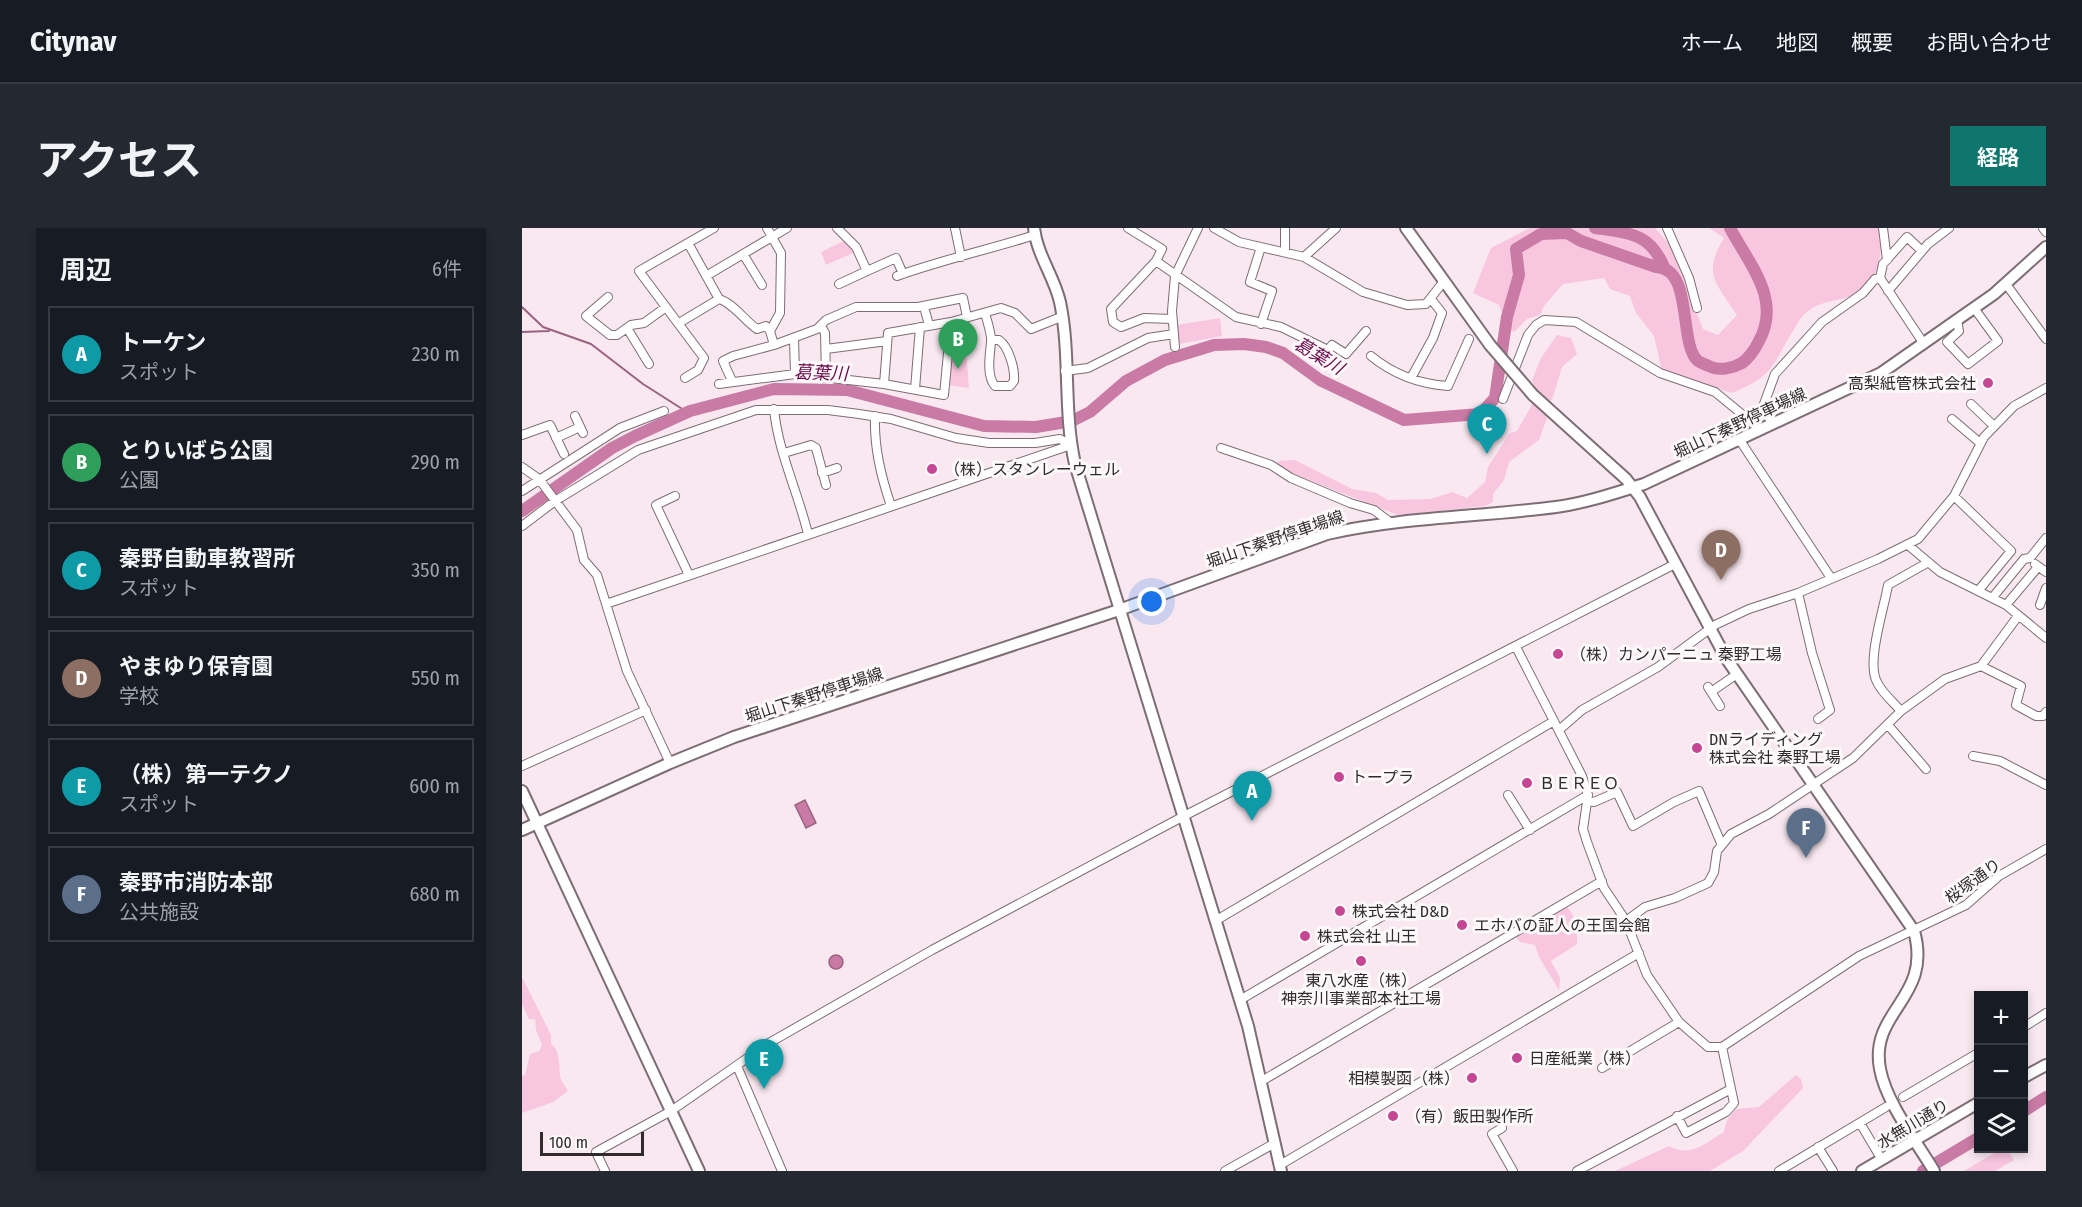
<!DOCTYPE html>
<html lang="ja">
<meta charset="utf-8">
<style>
body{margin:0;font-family:"Fira Sans Condensed","Noto Sans JP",sans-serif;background:#242831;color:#f1f3f6}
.controls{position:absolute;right:18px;bottom:18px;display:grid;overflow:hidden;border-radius:0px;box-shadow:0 3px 9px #0003}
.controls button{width:54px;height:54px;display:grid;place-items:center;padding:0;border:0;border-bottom:2px solid #363941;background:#171b24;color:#f1f3f6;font:30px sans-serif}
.scale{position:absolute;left:18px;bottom:15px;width:104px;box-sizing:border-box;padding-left:6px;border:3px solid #312b2e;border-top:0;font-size:16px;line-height:21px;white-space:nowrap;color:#312b2e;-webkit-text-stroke:4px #fdf9fb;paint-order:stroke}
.you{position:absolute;left:630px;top:374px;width:21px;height:21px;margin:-15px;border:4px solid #fff;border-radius:50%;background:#1a73e8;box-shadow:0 0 0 9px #1a73e833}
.badge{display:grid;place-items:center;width:39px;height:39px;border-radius:50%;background:#0f766e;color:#fff;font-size:20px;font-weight:700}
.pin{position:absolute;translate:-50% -50px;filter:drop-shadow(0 2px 3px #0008)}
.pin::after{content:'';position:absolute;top:32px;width:21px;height:18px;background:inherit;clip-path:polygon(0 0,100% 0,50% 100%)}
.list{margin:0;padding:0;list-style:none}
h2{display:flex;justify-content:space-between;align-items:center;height:78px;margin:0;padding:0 24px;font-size:26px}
h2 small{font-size:20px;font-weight:400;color:#9ea1a6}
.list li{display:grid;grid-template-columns:39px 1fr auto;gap:18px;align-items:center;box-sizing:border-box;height:96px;margin:0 12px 12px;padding:0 12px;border:2px solid #363941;border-radius:0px}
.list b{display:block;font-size:22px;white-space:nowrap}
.list p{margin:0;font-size:20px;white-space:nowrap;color:#9ea1a6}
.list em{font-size:20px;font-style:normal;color:#9ea1a6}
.icon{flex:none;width:33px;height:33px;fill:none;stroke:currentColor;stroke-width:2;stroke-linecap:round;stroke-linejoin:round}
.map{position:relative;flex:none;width:1524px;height:943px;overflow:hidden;border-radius:0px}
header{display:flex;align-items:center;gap:36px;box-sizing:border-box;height:84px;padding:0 30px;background:#171b24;border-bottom:2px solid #363941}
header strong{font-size:28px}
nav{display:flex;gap:33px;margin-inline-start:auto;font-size:21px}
.intro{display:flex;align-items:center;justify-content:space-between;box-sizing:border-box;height:144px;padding:0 36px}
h1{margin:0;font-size:42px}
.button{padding:15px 27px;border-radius:0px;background:#0f766e;color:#fff;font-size:21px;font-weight:700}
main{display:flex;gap:36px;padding:0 36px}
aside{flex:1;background:#171b24;border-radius:0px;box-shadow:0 3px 9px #0003}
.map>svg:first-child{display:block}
.green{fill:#f9c6e0}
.water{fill:#c97ba5;stroke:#9b6381;stroke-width:1.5}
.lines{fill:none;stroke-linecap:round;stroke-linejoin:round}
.stream{stroke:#9b6381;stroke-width:2}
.river{stroke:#c97ba5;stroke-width:12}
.street-casing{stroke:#7d6d75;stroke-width:10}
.secondary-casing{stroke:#7d6d75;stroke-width:14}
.street{stroke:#fff;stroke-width:8}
.secondary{stroke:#fff;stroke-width:10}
.secondary-bridge-casing{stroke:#7d6d75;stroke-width:14;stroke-linecap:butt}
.secondary-bridge{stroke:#fff;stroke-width:10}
.poi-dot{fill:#c54693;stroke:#fdf9fb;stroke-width:2}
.labels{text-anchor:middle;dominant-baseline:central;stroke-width:6;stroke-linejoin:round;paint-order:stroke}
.poi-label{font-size:16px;fill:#312b2e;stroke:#fdf9fb;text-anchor:start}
.street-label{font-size:16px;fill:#312b2e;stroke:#fdf9fb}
.water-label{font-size:18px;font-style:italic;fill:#690949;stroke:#fdf9fb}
</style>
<header>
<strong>Citynav</strong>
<nav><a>ホーム</a><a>地図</a><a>概要</a><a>お問い合わせ</a></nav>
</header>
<div class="intro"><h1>アクセス</h1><a class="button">経路</a></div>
<main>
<aside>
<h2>周辺<small>6件</small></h2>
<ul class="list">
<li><span class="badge" style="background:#0f9aa8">A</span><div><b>トーケン</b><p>スポット</p></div><em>230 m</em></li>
<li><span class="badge" style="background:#2e9e5b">B</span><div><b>とりいばら公園</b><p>公園</p></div><em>290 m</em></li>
<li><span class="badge" style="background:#0f9aa8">C</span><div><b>秦野自動車教習所</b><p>スポット</p></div><em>350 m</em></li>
<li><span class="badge" style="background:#8d6e63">D</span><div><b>やまゆり保育園</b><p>学校</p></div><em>550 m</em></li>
<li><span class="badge" style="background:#0f9aa8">E</span><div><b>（株）第一テクノ</b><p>スポット</p></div><em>600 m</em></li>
<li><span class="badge" style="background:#5c6f8a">F</span><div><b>秦野市消防本部</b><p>公共施設</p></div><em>680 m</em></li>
</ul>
</aside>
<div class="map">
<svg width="1524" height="943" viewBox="0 0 1524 943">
<rect width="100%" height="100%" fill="#f9e8f0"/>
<path class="green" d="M1008,0H1133L1148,17L1181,101L1196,107L1215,87C1194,55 1180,46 1202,10L1187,0H1356C1363,23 1357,56 1331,67C1315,74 1299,72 1285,84C1278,89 1274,99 1269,106C1248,142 1250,148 1210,165L1140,143L1132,108L1114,85L1108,68L1088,61L1082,50L1041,56L1022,78L1018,87L1005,91L992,104L986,100L977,77L951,65L969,20Z
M324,12L333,24L304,37L299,24Z
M698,90L700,108L657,116L655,97Z
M1035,107L1049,110L1055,126L1040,139L1030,172L1026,173L1013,160L1010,152L1019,130Z
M430,110H443L447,160L426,157Z
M1011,175L1025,190L1017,212L987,234L982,252L971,266V274L963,278L876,287L766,244L756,238V233L773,232L830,261L854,265L866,272L909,271L930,264L945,270L963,254L966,239L988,205L995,203Z
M1045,679C1056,691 1055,702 1055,716L1029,733L1038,750L1037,762L1017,729L1013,717L998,714L991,706L1025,688L1030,689Z
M0,749L29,807V816C38,822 37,836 38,847C38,851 43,858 46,863L31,874L0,885V848L3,847L8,826L17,823L20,817L14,802L13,791H7L0,776Z
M1274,847L1279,851L1281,860L1221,923L1188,943H1093L1147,918C1169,930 1183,915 1202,904L1205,892L1214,881L1237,879Z
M1479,921H1485L1492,932L1473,943H1442Z"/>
<path class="water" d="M283,572L294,595L284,600L273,577Z
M307 734a7 7 0 1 1 14 0a7 7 0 1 1-14 0Z"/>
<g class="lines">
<path class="stream" d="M0,79L21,99L69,116L121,156L165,184
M0,104L27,103"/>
<path class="river" d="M1073,0C1107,5 1128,5 1142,39
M0,283L90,220L113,208L168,183L252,161L325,162L462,198L514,199L550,193L568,184L604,153L643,132L692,117L722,116L744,119L761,125L798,152L882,192L958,186L973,170L985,89L997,47L994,21L1019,6L1045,5L1059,13L1134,39C1172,40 1156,116 1176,133C1179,135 1185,137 1189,139C1198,143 1211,140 1220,135C1227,130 1233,121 1237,113C1260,71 1227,36 1208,0
M1502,883L1524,869
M1401,943L1456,910"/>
<g class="street-casing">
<path id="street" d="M245,0L259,25L258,85L248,103
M315,0L334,19L345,43L374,30L381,46
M433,0L439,29
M606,0L640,21L634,33L589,81L591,94L599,99L622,90L650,91
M692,0L717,14L782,29L841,64L885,77L904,76L922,53
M1145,0L1167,50L1175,80
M1361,0L1365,32
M1521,0L1524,4
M166,15L197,71C211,75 223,93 235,101L244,98L248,103L252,117
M739,19L728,54L750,63L739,96
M763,23V0
M1400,23L1385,9L1361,36L1358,50L1402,116
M221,26L240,57
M782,29L814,0
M634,33L714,89L759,99L806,122L810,117L824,126L844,103
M184,48L265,0
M375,48C420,32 468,21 513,7
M317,56L345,43
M1484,56L1524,111
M1366,63L1406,16L1427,0
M86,69L64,88L88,107H95L109,97L122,95L144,79
M402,79L407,97
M463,85C465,93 470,107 469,114C468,126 464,148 473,158H488L492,153C493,141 487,119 477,112H470
M1435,92L1437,103L1425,114L1446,136L1476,113L1452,80
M157,95L197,71
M299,98L303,105L304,148
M105,100L127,136
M272,110L273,146
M653,119L650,83L653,48L676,0
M304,121L365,113
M849,128C871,146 897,156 926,158L947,111
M543,143L566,140L626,110L652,106
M163,150L176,142L182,130L117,43L192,0
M889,150L911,110L920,85L909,71
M210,153L201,133L211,128L252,117L295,101L304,92L334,79H396L441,70L445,89
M197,156L273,146L362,156L422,167L429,94
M362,156L366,105L429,94L479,80L493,85L509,101L539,89
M393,161L398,99
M981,171L1006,107L1014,97L1022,92L1054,94L1138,145L1193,164L1238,201
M1449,176L1472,198
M252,181C256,224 276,264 286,306
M53,188L61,205
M353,188C352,220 359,248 369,278
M1430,191L1458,215
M1251,195L1242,184V176L1253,146L1300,94L1341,65L1353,51L1358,50
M0,207L28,197L42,226
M34,210L58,199
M1217,211L1309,350
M699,220L749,237L769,250L828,275L852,282L869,295
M262,225L289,217L294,220L304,257
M0,239L17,251L55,302L62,332L75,347L105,443L148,535
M300,245L315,240
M0,263L98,200L142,183
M153,268L134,277L167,347
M1432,268L1489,323L1456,363
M0,298L33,273L116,222L234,182H306L337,186L369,191L434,210L467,215H513L538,211L549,217
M1386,317L1418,344L1484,377L1524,410
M1513,336L1524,344
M1276,365L1290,425L1308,482L1296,491
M1471,369L1502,331L1508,330L1524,310
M84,376L549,217
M1484,377L1516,339
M1518,377L1524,360
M994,419L1060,548L1066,567L1061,601L1065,614L1082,660L1104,693L1125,747L1157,794L1186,819H1200L1337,728L1444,677L1477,648L1524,621
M1459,438L1496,388
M1186,459L1198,478
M1189,464L1215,446
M1379,483C1371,474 1360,465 1355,454C1344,434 1362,381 1366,357L1405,335
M1366,497L1404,541
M1037,502L1060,482L1136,439L1193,397L1227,381L1276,365L1356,331L1396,311L1432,268L1462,209L1492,178L1524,160
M1451,528L1478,533L1524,557
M0,538L124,482
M986,567L1008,602
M1065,573L1072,574L1095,564L1111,598L1152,574L1177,563L1199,615
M693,693L1032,493
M1104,693L1123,679L1153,670L1186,655L1192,644L1195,623L1209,606L1247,586L1331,530L1379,483L1423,451L1459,438L1499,458L1494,477L1514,488H1521L1524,484
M718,772L1066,567
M1502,799L1524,785
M215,838L260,943
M1080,840L1157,794
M738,854L1080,653
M1381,869L1456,825
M1155,888L1164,905L1204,884L1212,875L1209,861
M1338,895L1360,932
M980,900L970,906L991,943
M1296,919L1311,943
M758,937L1117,725
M83,943L74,924L149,883L247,815L410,722L662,588L1153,336
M703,943L753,915
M1055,943L1209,861L1200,819
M1257,943L1364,879"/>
</g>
<g class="secondary-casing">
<path id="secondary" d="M512,0C515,27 532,48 538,74C549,127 541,183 553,236L726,798L759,943
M884,0L968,117
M1011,167L1104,251L1118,269L1204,430L1392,703C1411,771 1347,782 1358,841C1364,874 1394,913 1412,943
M0,563L177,943
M0,602L148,535L212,509L597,382L805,306C880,289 957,289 1034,279C1064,275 1093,265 1122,256L1359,145L1472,66L1524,19
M1502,849L1524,837
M1340,943L1456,875"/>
</g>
<use href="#street" class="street"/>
<use href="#secondary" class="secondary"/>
<g class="secondary-bridge-casing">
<path id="secondary-bridge" d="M968,117L1011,167"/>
</g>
<use href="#secondary-bridge" class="secondary-bridge"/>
</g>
<g class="poi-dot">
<circle cx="1466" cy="155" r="6"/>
<circle cx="410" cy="241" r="6"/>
<circle cx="1036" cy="426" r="6"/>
<circle cx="1175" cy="520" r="6"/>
<circle cx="817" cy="549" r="6"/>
<circle cx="1005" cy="555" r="6"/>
<circle cx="818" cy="683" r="6"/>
<circle cx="940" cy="697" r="6"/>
<circle cx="783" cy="708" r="6"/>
<circle cx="839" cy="733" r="6"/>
<circle cx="995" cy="830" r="6"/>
<circle cx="950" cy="850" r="6"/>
<circle cx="871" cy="888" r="6"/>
</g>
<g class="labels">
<g class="poi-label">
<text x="1454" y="155" text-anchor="end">高梨紙管株式会社</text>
<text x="422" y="241">（株）スタンレーウェル</text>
<text x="1048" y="426">（株）カンパーニュ 秦野工場</text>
<text x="1187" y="511">DNライディング<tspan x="1187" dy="18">株式会社 秦野工場</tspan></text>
<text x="829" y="549">トープラ</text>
<text x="1017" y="555">ＢＥＲＥＯ</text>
<text x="830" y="683">株式会社 D&amp;D</text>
<text x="952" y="697">エホバの証人の王国会館</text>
<text x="795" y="708">株式会社 山王</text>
<text x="839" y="752" text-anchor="middle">東八水産（株）<tspan x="839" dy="18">神奈川事業部本社工場</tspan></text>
<text x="1007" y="830">日産紙業（株）</text>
<text x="938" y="850" text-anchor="end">相模製函（株）</text>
<text x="883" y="888">（有）飯田製作所</text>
</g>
<g class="street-label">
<text transform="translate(1218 195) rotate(-25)">堀山下秦野停車場線</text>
<text transform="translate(753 311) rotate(-19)">堀山下秦野停車場線</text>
<text transform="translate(292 467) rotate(-18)">堀山下秦野停車場線</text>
<text transform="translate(1451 653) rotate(-36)">桜塚通り</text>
<text transform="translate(1391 896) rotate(-31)">水無川通り</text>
</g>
<g class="water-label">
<text transform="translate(797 128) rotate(31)">葛葉川</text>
<text transform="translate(299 145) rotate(2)">葛葉川</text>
</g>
</g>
</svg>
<div class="controls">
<button>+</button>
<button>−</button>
<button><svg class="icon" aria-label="layers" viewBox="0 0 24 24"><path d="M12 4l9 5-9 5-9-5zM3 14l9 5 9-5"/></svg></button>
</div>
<div class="scale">100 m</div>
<div class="you"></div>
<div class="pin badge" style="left:730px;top:593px;background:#0f9aa8">A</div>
<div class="pin badge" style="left:436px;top:141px;background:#2e9e5b">B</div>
<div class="pin badge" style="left:965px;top:226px;background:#0f9aa8">C</div>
<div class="pin badge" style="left:1199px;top:352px;background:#8d6e63">D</div>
<div class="pin badge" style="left:242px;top:861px;background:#0f9aa8">E</div>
<div class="pin badge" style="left:1284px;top:630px;background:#5c6f8a">F</div>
</div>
</main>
